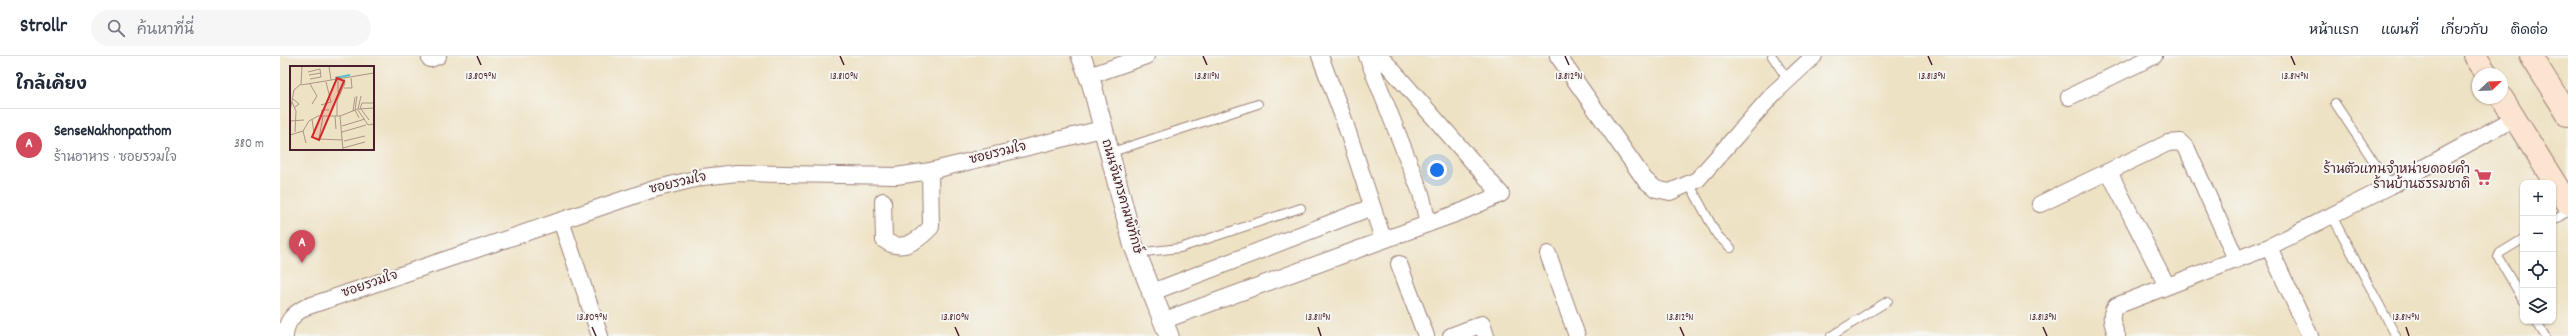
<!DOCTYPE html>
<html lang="th">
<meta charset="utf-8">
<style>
body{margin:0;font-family:Dekko,"Playpen Sans Thai",sans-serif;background:#f6f6f7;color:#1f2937}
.controls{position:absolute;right:12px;bottom:12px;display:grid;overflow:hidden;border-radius:8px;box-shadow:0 1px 3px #0004}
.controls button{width:36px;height:36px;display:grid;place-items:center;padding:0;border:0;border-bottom:1px solid #e0e1e3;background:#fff;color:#1f2937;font:20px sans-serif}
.compass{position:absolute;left:2192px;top:12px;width:36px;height:36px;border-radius:50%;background:#fff;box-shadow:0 1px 3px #0004;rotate:67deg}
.you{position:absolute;left:1157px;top:114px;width:14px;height:14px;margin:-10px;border:3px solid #fff;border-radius:50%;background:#1a73e8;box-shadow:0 0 0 6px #1a73e833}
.badge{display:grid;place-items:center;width:26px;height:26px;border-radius:50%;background:#d1495b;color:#fff;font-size:13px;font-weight:700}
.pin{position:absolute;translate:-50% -33px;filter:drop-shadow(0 1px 2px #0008)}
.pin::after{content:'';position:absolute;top:21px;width:14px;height:12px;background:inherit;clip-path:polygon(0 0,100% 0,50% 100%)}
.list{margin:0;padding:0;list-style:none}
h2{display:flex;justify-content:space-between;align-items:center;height:52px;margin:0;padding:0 16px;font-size:17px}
h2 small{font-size:13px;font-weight:400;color:#747a83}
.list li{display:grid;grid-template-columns:26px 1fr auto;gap:12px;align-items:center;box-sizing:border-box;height:72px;padding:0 16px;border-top:1px solid #e0e1e3}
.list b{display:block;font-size:15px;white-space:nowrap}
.list p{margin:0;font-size:13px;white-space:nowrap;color:#747a83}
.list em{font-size:13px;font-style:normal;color:#747a83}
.icon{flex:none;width:22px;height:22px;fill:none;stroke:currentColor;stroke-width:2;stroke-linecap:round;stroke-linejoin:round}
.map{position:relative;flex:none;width:2288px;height:280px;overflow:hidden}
header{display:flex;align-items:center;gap:24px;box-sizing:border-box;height:56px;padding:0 20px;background:#fff;border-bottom:1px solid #e0e1e3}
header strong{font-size:19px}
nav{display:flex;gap:22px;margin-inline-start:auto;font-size:14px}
.search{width:280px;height:36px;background:#f6f6f7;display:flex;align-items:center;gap:10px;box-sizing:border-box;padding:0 14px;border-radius:22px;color:#747a83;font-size:15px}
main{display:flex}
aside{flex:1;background:#fff}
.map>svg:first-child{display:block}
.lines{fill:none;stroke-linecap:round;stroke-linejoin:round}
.service-casing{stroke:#9c8078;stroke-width:10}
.minor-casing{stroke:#9c8078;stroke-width:18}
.tertiary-casing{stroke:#9c8078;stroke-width:21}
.secondary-casing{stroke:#9c8078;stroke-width:24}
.service{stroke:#fff;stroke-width:8}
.minor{stroke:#fff;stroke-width:16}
.tertiary{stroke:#fff;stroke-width:19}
.secondary{stroke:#fce5d0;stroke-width:22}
.ticks{fill:none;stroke:#4a1f2b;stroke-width:1.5}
.labels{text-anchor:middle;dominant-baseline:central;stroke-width:4;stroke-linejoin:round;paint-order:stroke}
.street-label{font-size:13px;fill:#4a1f2b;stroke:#f6f6f2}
.poi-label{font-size:13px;fill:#4a1f2b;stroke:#f6f6f2;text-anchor:end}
.inset-river{fill:none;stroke:#55bed1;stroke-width:2}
.inset-road{fill:none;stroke:#ac9487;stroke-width:1}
.view{fill:#d62828;fill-opacity:0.15;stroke:#d62828;stroke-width:2}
.inset-edge{fill:none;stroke:#4a1f2b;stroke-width:2}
.ticks-label{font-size:10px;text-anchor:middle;fill:#4a1f2b;stroke:#f6f6f2;stroke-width:4;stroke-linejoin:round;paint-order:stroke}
</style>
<header>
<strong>Strollr</strong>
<div class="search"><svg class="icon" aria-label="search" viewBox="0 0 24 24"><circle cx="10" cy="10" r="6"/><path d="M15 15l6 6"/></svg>ค้นหาที่นี่</div>
<nav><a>หน้าแรก</a><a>แผนที่</a><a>เกี่ยวกับ</a><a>ติดต่อ</a></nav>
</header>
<main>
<aside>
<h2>ใกล้เคียง<small></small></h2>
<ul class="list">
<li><span class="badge">A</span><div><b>SenseNakhonpathom</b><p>ร้านอาหาร · ซอยรวมใจ</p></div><em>380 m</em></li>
</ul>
</aside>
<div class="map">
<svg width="2288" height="280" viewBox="0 0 2288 280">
<rect width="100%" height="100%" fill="#f6f6f2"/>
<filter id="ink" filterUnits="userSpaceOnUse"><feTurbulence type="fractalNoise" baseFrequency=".025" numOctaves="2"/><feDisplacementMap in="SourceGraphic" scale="8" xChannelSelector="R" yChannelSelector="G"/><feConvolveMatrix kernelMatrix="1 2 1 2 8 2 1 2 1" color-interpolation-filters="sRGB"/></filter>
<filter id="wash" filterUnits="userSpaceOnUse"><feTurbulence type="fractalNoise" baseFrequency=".012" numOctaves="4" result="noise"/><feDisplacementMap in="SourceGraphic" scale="16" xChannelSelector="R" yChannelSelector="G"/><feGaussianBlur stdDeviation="0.9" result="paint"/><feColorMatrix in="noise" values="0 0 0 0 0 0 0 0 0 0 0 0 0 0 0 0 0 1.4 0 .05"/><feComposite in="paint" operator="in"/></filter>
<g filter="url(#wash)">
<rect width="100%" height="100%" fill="#eee2c4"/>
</g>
<g filter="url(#ink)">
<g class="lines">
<g class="service-casing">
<path id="service" d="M1492,0L1507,23
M2055,47L2110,130
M829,97L978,48
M1410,129L1437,179L1451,192
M2052,160L2116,280
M2273,165L2288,155
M2243,183L2220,197L2218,201L2243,244
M856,197L900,192L1021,152
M2256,265L2265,280
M1551,280L1608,245"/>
</g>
<g class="minor-casing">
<path id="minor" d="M1040,0L1062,58L1103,183
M1087,0L1141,137L1148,168
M1278,0L1365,124L1376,133L1390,136L1417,124L1495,36L1534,0
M150,3L158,0
M809,20L866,0
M1789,41L1874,0
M1829,116L1887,230
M603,145L604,184C622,197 638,185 651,171L650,115
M1760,148L1888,87L1900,86L1907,93L1956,203
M281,165L320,280
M1989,191L2030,280
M1268,198L1297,280
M1119,208L1146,280
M870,237L1092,151
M882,265L1183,155L1221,138L1100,0
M5,280C6,265 13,258 26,251L374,133L423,121L457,117L616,120L650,115L822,73
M1171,280L1202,268L1206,280
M1837,280C1833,270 1828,259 1836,250L1989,191L2110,130L2235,62"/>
</g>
<g class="tertiary-casing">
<path id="tertiary" d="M801,0L812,29L853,188L889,280"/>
</g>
<g class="secondary-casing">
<path id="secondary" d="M2195,0L2207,18
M2251,0L2288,59
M2222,42L2288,148"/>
</g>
<use href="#service" class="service"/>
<use href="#minor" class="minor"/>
<use href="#tertiary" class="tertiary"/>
<use href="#secondary" class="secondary"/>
</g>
</g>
<path class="ticks" d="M197,0L201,9M560,0L564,9M923,0L927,9M1285,0L1289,9M1648,0L1652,9M2011,0L2015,9M312,271L316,280M675,271L679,280M1038,271L1041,280M1400,271L1404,280M1763,271L1767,280M2126,271L2129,280"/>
<defs>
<g id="supermarket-bare" transform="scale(1.38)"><path d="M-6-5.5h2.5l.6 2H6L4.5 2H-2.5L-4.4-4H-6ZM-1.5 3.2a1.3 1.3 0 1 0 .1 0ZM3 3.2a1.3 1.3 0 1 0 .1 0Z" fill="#d1495b" stroke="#f6f6f2" stroke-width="2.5" paint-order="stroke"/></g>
</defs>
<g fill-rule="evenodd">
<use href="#supermarket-bare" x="2203" y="121"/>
</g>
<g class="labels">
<g class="street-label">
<text transform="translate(718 98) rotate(-14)">ซอยรวมใจ</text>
<text transform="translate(398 128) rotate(-13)">ซอยรวมใจ</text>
<text transform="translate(841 141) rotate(74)">ถนนจันทรคามพิทักษ์</text>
<text transform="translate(90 229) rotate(-19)">ซอยรวมใจ</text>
</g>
<g class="poi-label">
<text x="2190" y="114">ร้านตัวแทนจำหน่ายดอยคำ<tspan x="2190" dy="15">ร้านบ้านธรรมชาติ</tspan></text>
</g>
</g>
<g transform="translate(10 10)">
<rect width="84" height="84" fill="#eee2c4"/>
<path class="inset-river" d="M45,12L60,9"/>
<path class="inset-road" d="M39,0L41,14M18,6L30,3L31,11L20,13M19,9L31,7M48,14V26L51,27M20,18L27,30L22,38M11,19L84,7M54,22H62L61,12M67,30L65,44L69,52M3,33L9,38L5,41M2,36L6,45L5,66M31,39L41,36L36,16M68,43L71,30M70,43L72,37H84M71,43L79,54M68,44L78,59L84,58M0,45L4,24L11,18L12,0M63,45L65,31M31,50L32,44H39M33,50L29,73L53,74M45,50L46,63M47,50V35L55,17L54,13M50,50L53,84M22,53L24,67M0,55L14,54M52,60L75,53M13,65L16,77M52,66L76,59M0,69L13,65L19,55L28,50H50L68,43L84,42M54,75L75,70M53,82L75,76"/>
<path class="view" d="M47,12L54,15L29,74L22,71Z"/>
<rect width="84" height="84" class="inset-edge"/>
</g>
<g class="ticks-label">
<text x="201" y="23">13.809°N</text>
<text x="564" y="23">13.810°N</text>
<text x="927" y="23">13.811°N</text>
<text x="1289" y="23">13.812°N</text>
<text x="1652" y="23">13.813°N</text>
<text x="2015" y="23">13.814°N</text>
<text x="312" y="264">13.809°N</text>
<text x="675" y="264">13.810°N</text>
<text x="1038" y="264">13.811°N</text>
<text x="1400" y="264">13.812°N</text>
<text x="1763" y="264">13.813°N</text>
<text x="2126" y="264">13.814°N</text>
</g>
</svg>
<div class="controls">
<button>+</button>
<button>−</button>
<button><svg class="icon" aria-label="locate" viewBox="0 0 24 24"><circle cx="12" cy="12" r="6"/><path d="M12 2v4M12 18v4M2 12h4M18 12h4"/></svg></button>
<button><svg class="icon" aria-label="layers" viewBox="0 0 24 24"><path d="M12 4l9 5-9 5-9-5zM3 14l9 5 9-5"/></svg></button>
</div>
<svg class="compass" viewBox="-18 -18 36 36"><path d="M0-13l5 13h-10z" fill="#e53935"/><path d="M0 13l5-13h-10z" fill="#747a83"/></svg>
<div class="you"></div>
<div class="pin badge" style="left:22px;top:207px">A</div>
</div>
</main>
